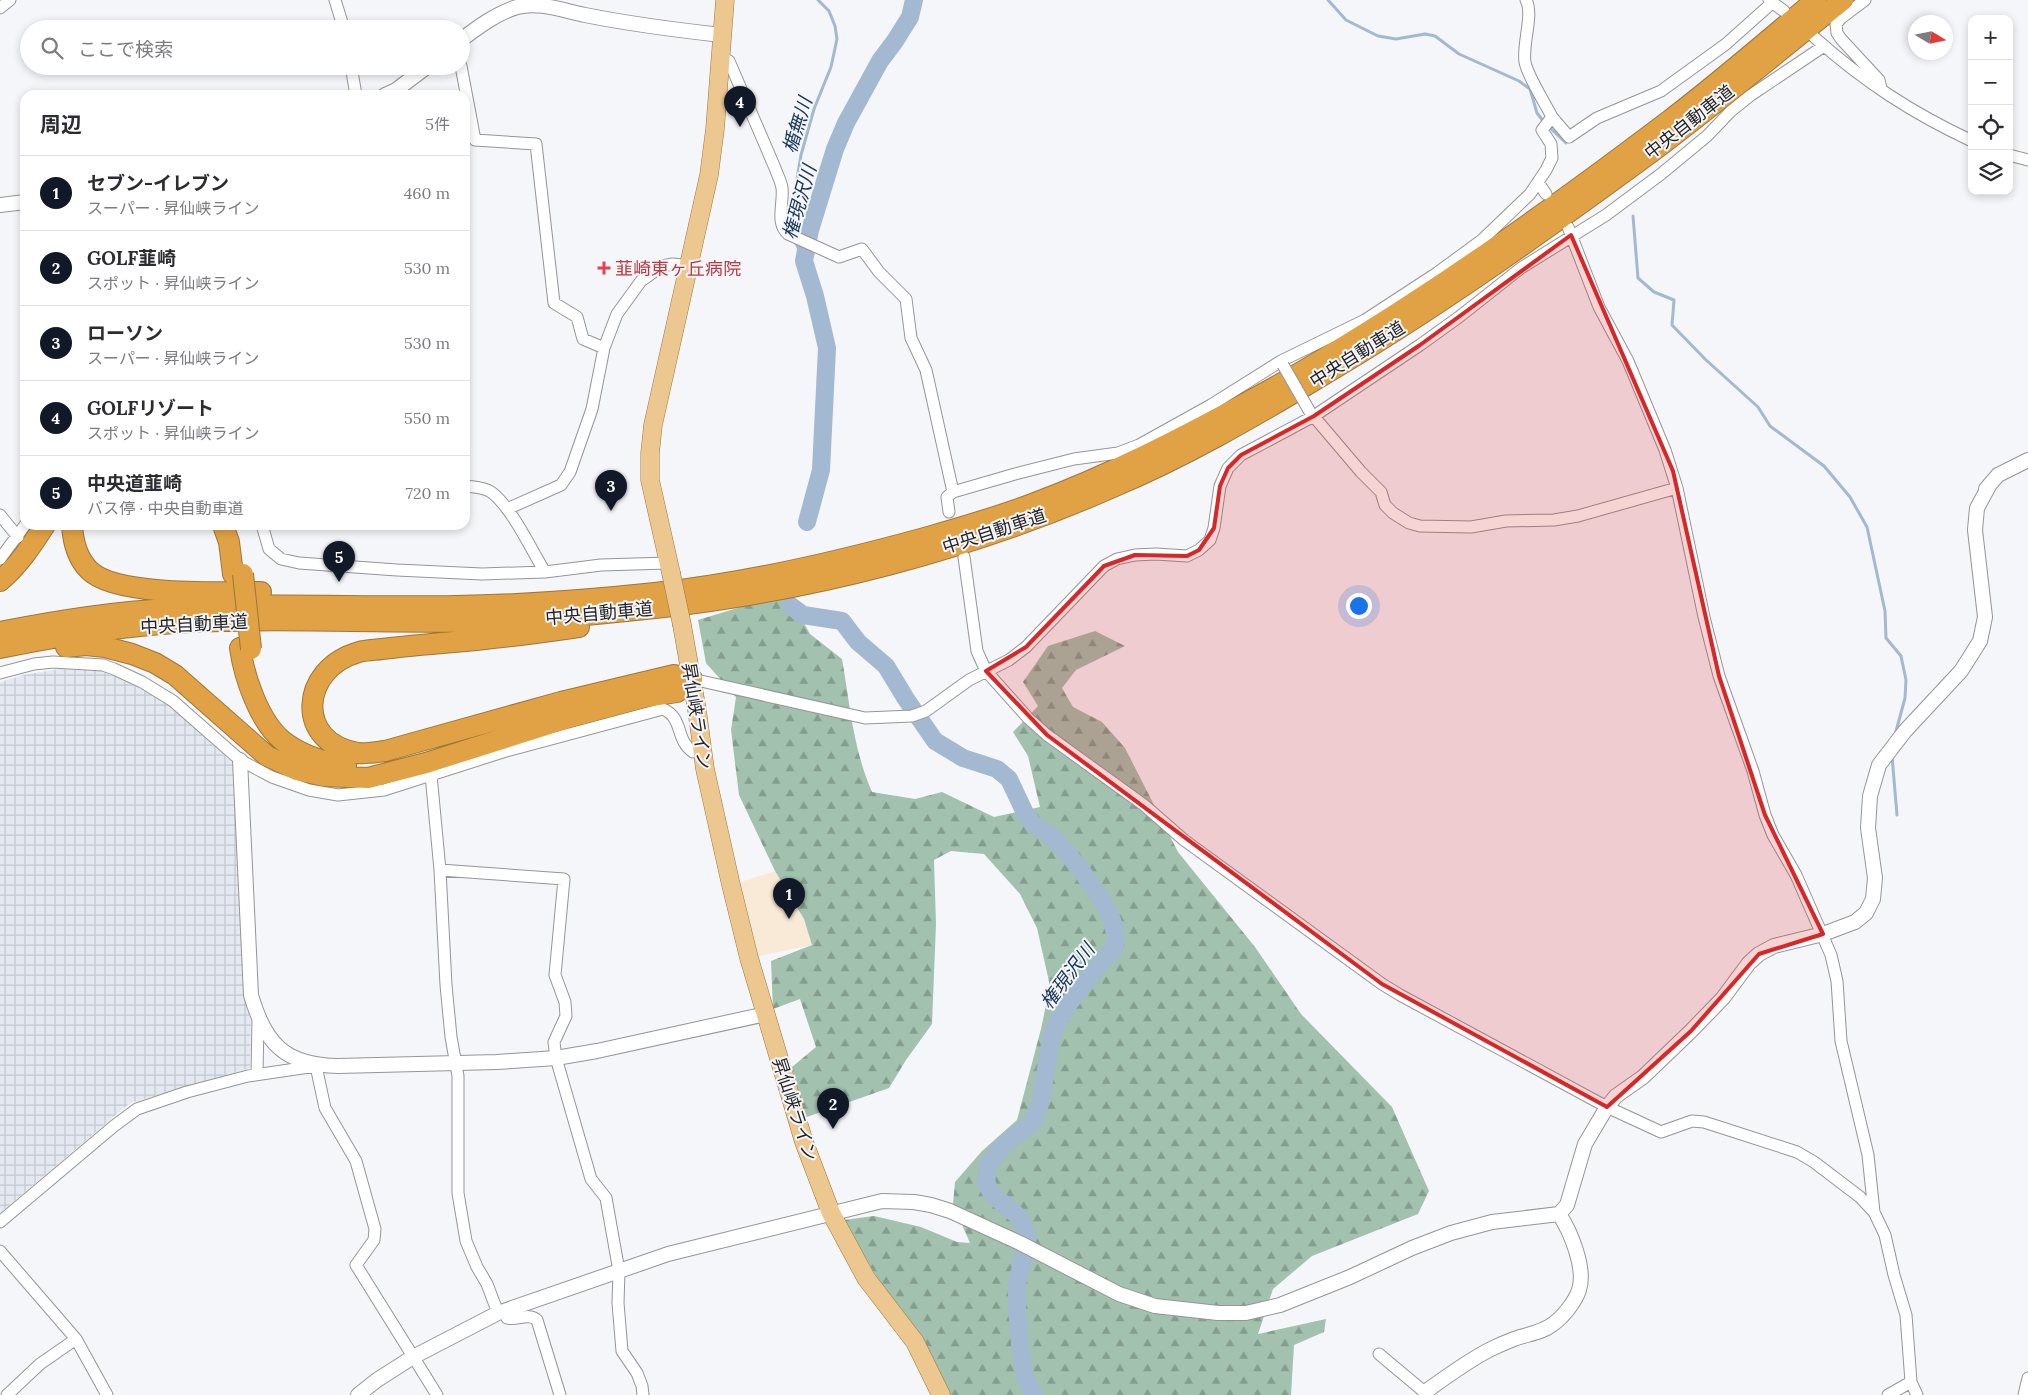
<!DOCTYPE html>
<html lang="ja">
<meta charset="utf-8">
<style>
body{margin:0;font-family:Lora,"Noto Sans JP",serif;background:#f2f2f3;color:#2b2b33}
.controls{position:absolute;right:15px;top:15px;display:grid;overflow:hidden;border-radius:10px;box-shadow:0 2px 8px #0003}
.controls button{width:45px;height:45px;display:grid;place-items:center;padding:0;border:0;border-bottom:1px solid #e1e1e2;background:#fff;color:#2b2b33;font:25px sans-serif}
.compass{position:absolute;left:1908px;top:15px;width:45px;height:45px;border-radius:50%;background:#fff;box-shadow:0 2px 8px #0003;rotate:100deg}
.you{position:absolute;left:1358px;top:605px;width:18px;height:18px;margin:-12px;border:4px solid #fff;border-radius:50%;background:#1a73e8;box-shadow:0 0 0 8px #1a73e833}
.badge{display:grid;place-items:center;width:32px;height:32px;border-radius:50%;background:#111827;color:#fff;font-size:16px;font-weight:700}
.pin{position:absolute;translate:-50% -41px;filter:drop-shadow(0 1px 2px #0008)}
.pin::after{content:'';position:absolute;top:26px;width:18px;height:15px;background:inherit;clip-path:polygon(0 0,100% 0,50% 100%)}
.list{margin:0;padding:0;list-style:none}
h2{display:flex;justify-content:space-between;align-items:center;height:65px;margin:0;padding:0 20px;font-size:21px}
h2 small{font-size:16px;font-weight:400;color:#7c7c81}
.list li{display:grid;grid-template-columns:32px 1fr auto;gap:15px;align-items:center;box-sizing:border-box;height:75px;padding:0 20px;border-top:1px solid #e1e1e2}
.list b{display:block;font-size:19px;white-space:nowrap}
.list p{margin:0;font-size:16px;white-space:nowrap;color:#7c7c81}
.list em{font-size:16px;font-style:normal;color:#7c7c81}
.icon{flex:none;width:28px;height:28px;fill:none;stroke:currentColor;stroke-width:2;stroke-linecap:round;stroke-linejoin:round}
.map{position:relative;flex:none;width:2028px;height:1395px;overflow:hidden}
.search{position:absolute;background:#fff;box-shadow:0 2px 8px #0003;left:20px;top:20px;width:450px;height:55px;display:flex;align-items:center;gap:12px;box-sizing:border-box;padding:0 18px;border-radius:28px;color:#7c7c81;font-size:19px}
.panel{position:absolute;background:#fff;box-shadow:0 2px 8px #0003;left:20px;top:90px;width:450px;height:440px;border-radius:15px}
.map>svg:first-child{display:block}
.commercial{fill:#f9ead7}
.industrial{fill:url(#industrial-grid)}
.forest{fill:url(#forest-firs)}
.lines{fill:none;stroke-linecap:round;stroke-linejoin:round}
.stream{stroke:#a3b8d1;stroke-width:3}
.river{stroke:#a3b8d1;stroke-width:18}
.minor-casing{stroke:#949597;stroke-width:13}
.tertiary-casing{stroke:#949597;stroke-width:16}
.primary-casing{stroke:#9e7639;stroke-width:19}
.motorway-casing{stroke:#9e7639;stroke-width:22}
.minor{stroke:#fff;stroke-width:11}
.tertiary{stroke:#fff;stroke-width:14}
.primary{stroke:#ecc78f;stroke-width:18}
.motorway{stroke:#e0a244;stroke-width:20}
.minor-bridge-casing{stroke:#949597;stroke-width:13;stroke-linecap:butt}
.primary-bridge-casing{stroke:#9e7639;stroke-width:19;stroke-linecap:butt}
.motorway-bridge-casing{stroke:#9e7639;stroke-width:22;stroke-linecap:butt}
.minor-bridge{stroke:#fff;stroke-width:11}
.primary-bridge{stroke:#ecc78f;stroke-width:18}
.motorway-bridge{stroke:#e0a244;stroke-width:20}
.marked{fill:#d62828;fill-opacity:0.2;stroke:#d62828;stroke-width:4;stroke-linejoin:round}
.health-dot{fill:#e0444e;stroke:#f5f6f9;stroke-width:2}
.labels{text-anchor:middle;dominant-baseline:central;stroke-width:4;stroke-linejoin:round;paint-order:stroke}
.street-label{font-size:18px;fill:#242425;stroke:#f5f6f9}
.health-label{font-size:18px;fill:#be3a42;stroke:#f5f6f9;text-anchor:start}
.water-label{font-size:19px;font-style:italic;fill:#163659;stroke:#f5f6f9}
</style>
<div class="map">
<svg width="2028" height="1395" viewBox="0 0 2028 1395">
<defs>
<pattern id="industrial-grid" width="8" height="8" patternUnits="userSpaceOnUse" patternTransform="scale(1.25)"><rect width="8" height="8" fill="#e3e8f1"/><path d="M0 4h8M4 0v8" fill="none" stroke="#c3c7ce"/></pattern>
<pattern id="forest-firs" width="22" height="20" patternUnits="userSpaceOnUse" patternTransform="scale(1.25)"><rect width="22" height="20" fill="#a2c1af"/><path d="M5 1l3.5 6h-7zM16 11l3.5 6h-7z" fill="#849d8e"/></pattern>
</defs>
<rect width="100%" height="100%" fill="#f5f6f9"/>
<path class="commercial" d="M775,871L804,919L813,945L749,958L731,885Z"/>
<path class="industrial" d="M59,669L102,671L143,690L170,706L233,763L244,996L251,1021L250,1068L130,1103L0,1213V682L23,675Z"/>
<path class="forest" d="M787,593L810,634L842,659C850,704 853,749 872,792L915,799L942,792L994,817L1040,807L1028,756L1013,732L1038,706L1023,682L1048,646L1095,631L1125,646L1076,670L1062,688L1073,707L1102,722L1125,748L1178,852L1255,947L1301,1014L1392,1107L1429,1191L1418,1214L1312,1256L1273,1289L1258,1334L1326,1319L1324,1332L1294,1345L1291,1395H945L932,1374L844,1220L874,1216L921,1227L957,1242L970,1243L953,1204L955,1182L982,1151L1017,1120L1041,1029L1050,986L1037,928L1020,894L984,854L951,851L934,860L936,924L932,1024L906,1060L889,1088L804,1118L792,1067L816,1047L800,999L773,1009L771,961L812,945L804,919L775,871L739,795L731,730L736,697L706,663L698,620Z"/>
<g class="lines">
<path class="stream" d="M1328,0L1346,20L1378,36L1396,39L1425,34L1435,36L1459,54L1519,81L1530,89L1537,113L1544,122
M1548,126L1566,143
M1633,216L1638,278L1654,292L1674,300L1672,325L1705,359L1758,407L1770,426L1824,466L1850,497L1867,527L1885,611L1886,638L1901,656L1906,680L1905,698L1895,735
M789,226L801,155L814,109L831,67L837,39L835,26L829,11L818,0
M795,241L804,261
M1892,756L1897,815"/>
<path class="river" d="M807,522L821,470L827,348L815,296L804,261L810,230L835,149L846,123L880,61L895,41L910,17L914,0
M791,606L803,615L842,621L858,642L886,666L906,699L935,741L963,758L997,769L1009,779L1025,813L1033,824L1054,838L1079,867L1105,905L1112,920L1116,938L1114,948L1086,981L1067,1006L1055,1027L1050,1044L1041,1101L1033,1122L1005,1144L988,1165L986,1183L992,1194L1019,1217L1026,1231L1027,1239L1017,1285V1309L1021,1355L1025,1377L1034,1395"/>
<g class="minor-casing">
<path id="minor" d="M335,0L344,29
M1769,0L1784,11
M1865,0L1841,18L1836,24L1837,33L1841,39L1879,80L1881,88
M0,8L10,0
M1814,37C1863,81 1912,113 1972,141
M721,57L729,61L775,168C777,174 781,181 782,188C784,203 775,223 788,234L839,257L862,249L879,272L906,299L911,338L926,370L953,492
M351,66L356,95
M461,66L475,140L536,144L554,303L577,317L583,339L604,348
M1552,117L1569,137L1597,118L1661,91L1726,44L1772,3
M2009,155L2028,160
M1538,182L1546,194
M1568,227L1599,307L1628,361L1665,450L1677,488L1704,617L1719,676L1753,771L1765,815L1773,835L1796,875L1831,955L1837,981L1841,1041L1868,1155L1874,1212
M1310,412L1361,472L1381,492L1385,505L1393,513L1409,523L1420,526L1471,527L1506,521L1554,520L1578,516L1677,488
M465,486C473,487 484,487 491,492C511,506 532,551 545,572
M507,509L561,485L570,472L592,409L604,348L617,314L641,281L662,266L673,264L690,266
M949,512L947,497L953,492L1015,474L1074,459L1118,453L1139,445L1211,405L1281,361L1365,320L1437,273L1482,240L1530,194L1546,170L1552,158L1551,144L1542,130L1552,117C1545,103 1527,75 1525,62C1522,44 1534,14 1526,0
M0,515L18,537
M262,525L269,549L281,559L299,563L397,570L482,574L545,572L601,565L668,563
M964,557L977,651L986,671L1028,718L1047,735L1144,805L1184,840L1382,984L1400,995L1607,1107L1661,1132L1692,1121L1704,1122L1797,1152L1814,1162L1860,1197L1874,1212L1885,1235L1894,1275L1906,1315L1911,1382L1917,1395
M0,559L25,525
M0,673L34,664L53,662L103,665L114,669L142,682L173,701L240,760L272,777L292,784L309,790L338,795L384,790L506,751L663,709C684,718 675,740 693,752L702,750
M692,679L865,718L912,716L926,711L969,680L1009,660L1026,647L1104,566L1117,559L1135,555L1156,554L1187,556L1199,550L1210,540L1214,528L1220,486L1228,468L1241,455L1314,416L1420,345L1459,317L1521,268L1606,215L1661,174L1707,136L1731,111L1751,95L1824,46
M431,775L440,870L446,985L451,1037L458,1076V1193L466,1241L477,1267L487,1284L498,1313
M440,870L564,879L555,975L565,1002L566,1016L554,1042L556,1058L591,1179L606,1198L619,1271L618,1303L622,1351L637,1373L642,1386L643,1395
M257,1074L258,1020
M0,1222L114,1126L137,1109L187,1092L248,1076L316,1066L325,1108L356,1161L375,1229L374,1240L356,1265L437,1395
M0,1251L76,1339L107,1395
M504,1311L507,1318C517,1321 529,1312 537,1320L560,1395
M1379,1354L1428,1395
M7,1395L40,1364L76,1339
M1888,1395L1911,1382
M2024,1395L2028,1378"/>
</g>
<g class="tertiary-casing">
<path id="tertiary" d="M461,40C478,27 497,13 517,7C539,1 564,11 585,15C630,24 676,30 722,35
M385,95L396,90L428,66
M0,205L25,202
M1986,489L1998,475L2028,460
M240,760L251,995C265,1044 285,1065 338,1066L497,1062L556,1058L597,1051L766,1014
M1425,1392C1446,1377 1466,1362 1489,1350C1497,1346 1506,1342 1514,1339C1527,1334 1542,1333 1553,1324C1563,1317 1575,1302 1579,1290C1586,1269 1571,1232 1559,1214
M358,1395L377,1380L413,1357L498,1313L668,1254L882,1201L914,1202L931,1205L950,1211L1020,1243L1119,1294L1155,1306L1218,1313H1246L1280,1305L1350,1277L1412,1248L1451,1233L1492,1222L1559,1214L1567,1205L1585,1144L1607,1107L1616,1096L1643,1077L1691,1031L1723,998L1749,963L1759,954L1774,946L1823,934L1855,922L1866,913L1873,899L1875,878L1868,828L1870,796L1879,765L1905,731L1961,671L1980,641L1985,617L1975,530L1977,508L1989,486"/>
</g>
<g class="primary-casing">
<path id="primary" d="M671,573L650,480V453L653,425L709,175L715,129L725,0
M682,625L697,710L705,769L731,885L749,958L804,1142L831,1213L866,1278L915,1342L941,1395"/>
</g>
<g class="motorway-casing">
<path id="motorway" d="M72,525C73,542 77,558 89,570C115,597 225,592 261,592
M223,525L229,542L233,574
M0,581C19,565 32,545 45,525
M579,627C537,633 496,639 454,642C430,644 406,646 382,649C374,650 366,650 359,652C299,669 295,743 358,753C366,754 376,752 385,751L561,702L674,675L692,679
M0,632C56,621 111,612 168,609C264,602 360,608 456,606C523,605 589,600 655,593C748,583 838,562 928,537C963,527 998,517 1032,504C1110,475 1184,437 1257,397C1402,317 1538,220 1670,120C1720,82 1768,40 1816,0
M66,647L86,645L105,647L132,654L155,663L175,675L267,756L297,770L324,776L368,778L426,763L565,719
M0,648C73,633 146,622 221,621C318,618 416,625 514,620C561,618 608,613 655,608C810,591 970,550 1113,487C1184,457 1252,418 1318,378C1434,310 1544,231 1653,151C1717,103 1780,50 1843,0
M240,648C244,676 259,722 283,741C301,755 323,762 346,766
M552,722L645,697L677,692L692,679"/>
</g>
<use href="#minor" class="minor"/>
<use href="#tertiary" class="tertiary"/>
<use href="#primary" class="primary"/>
<use href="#motorway" class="motorway"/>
<g class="minor-bridge-casing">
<path id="minor-bridge" d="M1283,365L1310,412"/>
</g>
<g class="primary-bridge-casing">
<path id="primary-bridge" d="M671,573L682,625"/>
</g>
<g class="motorway-bridge-casing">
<path id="motorway-bridge" d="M243,574L251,649"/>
</g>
<use href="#minor-bridge" class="minor-bridge"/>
<use href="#primary-bridge" class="primary-bridge"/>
<use href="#motorway-bridge" class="motorway-bridge"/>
</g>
<path class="marked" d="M1571,235L1673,471L1719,676L1765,815L1823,934L1759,954L1691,1031L1607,1107L1382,984L1047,735L986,671L1026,647L1104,566L1135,555L1187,556L1199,550L1214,528L1220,486L1228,468L1241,455L1314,416L1420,345Z"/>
<path class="health-dot" d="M601.5 260.5h5v5h5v5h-5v5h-5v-5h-5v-5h5z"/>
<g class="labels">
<g class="street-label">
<text transform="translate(1689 122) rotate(-38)">中央自動車道</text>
<text transform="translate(1357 354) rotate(-32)">中央自動車道</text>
<text transform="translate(994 531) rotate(-18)">中央自動車道</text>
<text transform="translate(599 613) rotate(-5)">中央自動車道</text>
<text transform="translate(194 624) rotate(-3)">中央自動車道</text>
<text transform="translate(697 716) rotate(81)">昇仙峡ライン</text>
<text transform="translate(795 1109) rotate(72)">昇仙峡ライン</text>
</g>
<g class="health-label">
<text x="615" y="268">韮崎東ヶ丘病院</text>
</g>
<g class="water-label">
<text transform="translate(797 125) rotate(-73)">楯無川</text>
<text transform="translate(799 202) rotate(-74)">権現沢川</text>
<text transform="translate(1067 976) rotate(-53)">権現沢川</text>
</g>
</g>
</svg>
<div class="controls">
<button>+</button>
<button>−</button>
<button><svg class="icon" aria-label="locate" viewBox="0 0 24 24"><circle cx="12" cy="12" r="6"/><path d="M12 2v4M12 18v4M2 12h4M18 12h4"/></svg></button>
<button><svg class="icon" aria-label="layers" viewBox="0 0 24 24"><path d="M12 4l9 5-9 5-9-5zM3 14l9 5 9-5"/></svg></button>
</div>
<svg class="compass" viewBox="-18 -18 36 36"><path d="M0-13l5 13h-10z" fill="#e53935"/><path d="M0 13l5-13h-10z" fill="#7c7c81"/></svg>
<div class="you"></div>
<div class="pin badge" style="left:789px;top:919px">1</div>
<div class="pin badge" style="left:833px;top:1129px">2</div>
<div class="pin badge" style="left:611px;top:511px">3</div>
<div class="pin badge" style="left:740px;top:127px">4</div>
<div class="pin badge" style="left:339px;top:582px">5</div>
<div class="search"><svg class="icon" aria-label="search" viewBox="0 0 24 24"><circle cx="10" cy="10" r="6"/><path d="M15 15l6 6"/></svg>ここで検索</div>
<section class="panel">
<h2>周辺<small>5件</small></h2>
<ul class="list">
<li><span class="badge">1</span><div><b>セブン-イレブン</b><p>スーパー · 昇仙峡ライン</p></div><em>460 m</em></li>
<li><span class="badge">2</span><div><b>GOLF韮崎</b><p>スポット · 昇仙峡ライン</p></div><em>530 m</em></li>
<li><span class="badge">3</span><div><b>ローソン</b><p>スーパー · 昇仙峡ライン</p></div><em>530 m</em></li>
<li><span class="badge">4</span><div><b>GOLFリゾート</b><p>スポット · 昇仙峡ライン</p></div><em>550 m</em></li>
<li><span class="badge">5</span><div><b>中央道韮崎</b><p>バス停 · 中央自動車道</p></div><em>720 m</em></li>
</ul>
</section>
</div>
